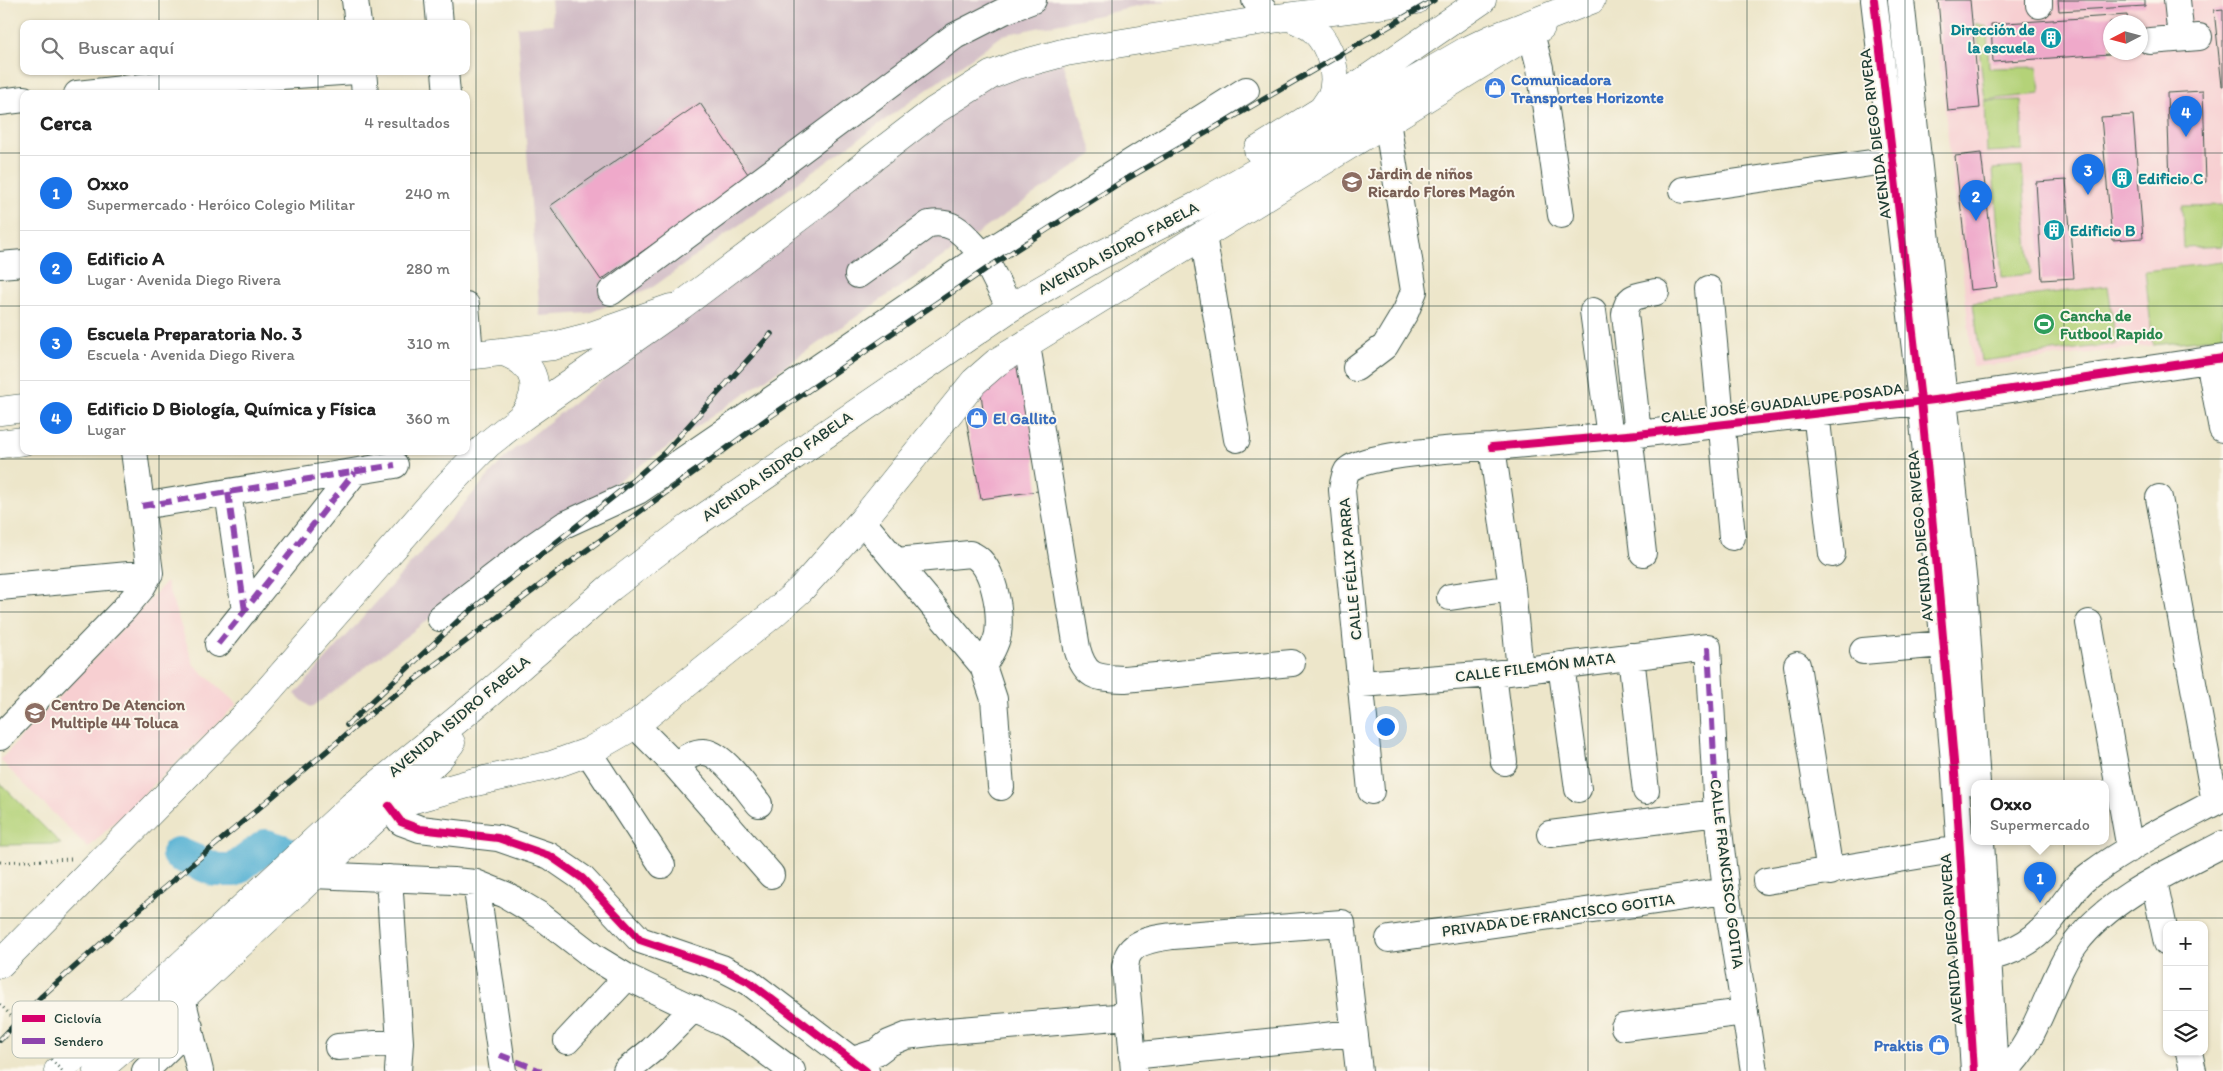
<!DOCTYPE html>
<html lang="es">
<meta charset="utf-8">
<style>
body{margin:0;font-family:Itim,sans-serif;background:#f6f6f6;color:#222}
.controls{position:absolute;right:15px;bottom:15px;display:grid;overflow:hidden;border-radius:10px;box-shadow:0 1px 4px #0004}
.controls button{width:45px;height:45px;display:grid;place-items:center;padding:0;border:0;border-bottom:1px solid #e0e0e0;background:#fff;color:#222;font:25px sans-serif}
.compass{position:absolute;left:2103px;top:15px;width:45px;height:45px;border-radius:50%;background:#fff;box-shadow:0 1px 4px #0004;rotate:264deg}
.you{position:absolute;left:1385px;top:726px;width:18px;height:18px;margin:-12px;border:4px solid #fff;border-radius:50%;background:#1a73e8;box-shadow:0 0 0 8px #1a73e833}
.badge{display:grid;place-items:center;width:32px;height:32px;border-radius:50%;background:#1a73e8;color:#fff;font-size:16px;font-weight:700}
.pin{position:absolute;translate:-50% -41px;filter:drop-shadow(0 1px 2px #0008)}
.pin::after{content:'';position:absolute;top:26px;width:18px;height:15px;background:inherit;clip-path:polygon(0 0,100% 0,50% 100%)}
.popup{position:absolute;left:1971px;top:780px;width:138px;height:65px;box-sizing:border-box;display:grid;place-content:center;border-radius:10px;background:#fff;filter:drop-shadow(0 1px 4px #0005);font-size:16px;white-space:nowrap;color:#767676}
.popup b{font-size:19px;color:#222}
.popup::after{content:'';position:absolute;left:50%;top:100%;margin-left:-10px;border:10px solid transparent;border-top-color:#fff}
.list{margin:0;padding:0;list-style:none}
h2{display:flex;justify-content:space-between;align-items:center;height:65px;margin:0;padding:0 20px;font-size:21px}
h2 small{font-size:16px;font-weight:400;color:#767676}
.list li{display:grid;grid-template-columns:32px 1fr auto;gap:15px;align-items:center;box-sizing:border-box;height:75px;padding:0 20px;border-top:1px solid #e0e0e0}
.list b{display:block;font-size:19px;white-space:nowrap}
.list p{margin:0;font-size:16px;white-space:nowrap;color:#767676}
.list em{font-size:16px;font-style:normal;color:#767676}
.icon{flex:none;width:28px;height:28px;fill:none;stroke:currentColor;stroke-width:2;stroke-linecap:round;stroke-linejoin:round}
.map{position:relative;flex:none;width:2223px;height:1071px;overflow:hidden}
.search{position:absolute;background:#fff;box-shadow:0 1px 4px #0004;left:20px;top:20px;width:450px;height:55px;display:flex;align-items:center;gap:12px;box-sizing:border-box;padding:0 18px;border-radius:10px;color:#767676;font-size:19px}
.panel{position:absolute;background:#fff;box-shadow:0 1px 4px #0004;left:20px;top:90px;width:450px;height:365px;border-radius:10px}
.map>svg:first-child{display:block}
.built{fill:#f7cfd1;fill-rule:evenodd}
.industrial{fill:#d2bdc6}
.green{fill:#b4d278;stroke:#6a8856}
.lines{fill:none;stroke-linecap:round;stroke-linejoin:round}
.river{stroke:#55b1d3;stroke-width:34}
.building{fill:#efa9ca}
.minor-casing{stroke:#3e564a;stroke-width:28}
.major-casing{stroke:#3e564a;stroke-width:29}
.highway-casing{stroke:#3e564a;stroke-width:29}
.path{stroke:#3e564a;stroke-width:3;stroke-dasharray:1 4;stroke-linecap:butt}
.minor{stroke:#fff;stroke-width:26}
.major{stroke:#fff;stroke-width:28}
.highway{stroke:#fff;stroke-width:28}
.rail-casing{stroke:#1f3d34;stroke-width:5.5}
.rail{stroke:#fbf7ec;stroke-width:4;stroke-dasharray:11;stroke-linecap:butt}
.path-bridge{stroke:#3e564a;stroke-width:3;stroke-dasharray:1 4;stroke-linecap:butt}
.quiet{stroke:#8e44ad;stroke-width:6;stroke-dasharray:12 6;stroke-linecap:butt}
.cycleway-casing{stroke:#fbf7ec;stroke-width:11}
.cycleway{stroke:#d6006c;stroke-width:8}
.grid{fill:none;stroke:#1f3d34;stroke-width:1;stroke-opacity:0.55}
.labels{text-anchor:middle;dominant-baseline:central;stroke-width:4;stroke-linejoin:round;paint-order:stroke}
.culture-label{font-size:16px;font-weight:bold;fill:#0d838f;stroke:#fbf7ec;text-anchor:start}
.shop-label{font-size:16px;font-weight:bold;fill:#366cbe;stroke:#fbf7ec;text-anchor:start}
.street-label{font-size:16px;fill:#1f3d34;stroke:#fbf7ec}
.education-label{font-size:16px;font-weight:bold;fill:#785e54;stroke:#fbf7ec;text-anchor:start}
.leisure-label{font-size:16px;font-weight:bold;fill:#27864d;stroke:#fbf7ec;text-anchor:start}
.key{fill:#fbf7ec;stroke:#b9bfb5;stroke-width:1}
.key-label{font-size:14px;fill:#1f3d34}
</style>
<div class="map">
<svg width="2223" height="1071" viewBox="0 0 2223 1071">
<rect width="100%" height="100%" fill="#fbf7ec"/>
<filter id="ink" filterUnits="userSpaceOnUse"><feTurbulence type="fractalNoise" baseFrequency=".02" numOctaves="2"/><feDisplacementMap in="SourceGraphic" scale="10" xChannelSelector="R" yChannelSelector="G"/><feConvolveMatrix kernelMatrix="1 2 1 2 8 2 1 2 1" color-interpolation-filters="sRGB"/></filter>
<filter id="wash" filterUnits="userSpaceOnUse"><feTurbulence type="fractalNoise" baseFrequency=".0096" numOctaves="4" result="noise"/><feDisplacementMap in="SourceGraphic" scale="20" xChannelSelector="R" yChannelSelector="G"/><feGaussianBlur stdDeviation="1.12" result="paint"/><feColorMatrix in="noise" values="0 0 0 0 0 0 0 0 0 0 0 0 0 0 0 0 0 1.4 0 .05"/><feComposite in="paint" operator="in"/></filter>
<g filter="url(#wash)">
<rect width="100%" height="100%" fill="#ede6ca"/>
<path class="built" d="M1933,0H2223V337L1973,367ZM2110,22H2140V52H2110Z
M166,582L194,665L237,704L88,848L0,760Z"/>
<path class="industrial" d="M551,0H1170L1003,35L653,287L589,313L540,316L517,27L553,24Z
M1063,62L1093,154L554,525L311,708L295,694L508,454L976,89Z"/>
<path class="green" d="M1976,23L1987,27L1989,68L2038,67L2040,94L1985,100Z
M2021,100L2023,150L1987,152L1985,101Z
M2022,167L2031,274L2002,277L1993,169Z
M2223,205V246L2184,248L2182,206Z
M2223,262V337L2153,345L2145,271Z
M2108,286L2116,344L1981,361L1973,303Z
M0,783L61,844L0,845Z"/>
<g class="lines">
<path class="river" d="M178,854L216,870H234L266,846L282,851"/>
</g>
<g id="blocks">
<path class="building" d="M1938,0H1970L1980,108L1948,111Z
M2058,0H2145V6L2059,11Z
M2223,9V86H2222L2214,10Z
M2127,15L2128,22H2110V54L1993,62L1991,24Z
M2203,91L2206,182L2170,184L2167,93Z
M700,103L750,177L601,280L550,206Z
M2133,115L2143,238L2112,240L2101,117Z
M1981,153L1997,287L1970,290L1955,156Z
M2066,180L2074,278L2042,280L2036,182Z
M1024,358L1038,491L981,499L965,413L983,411L981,392Z"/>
</g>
</g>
<g filter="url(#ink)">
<use href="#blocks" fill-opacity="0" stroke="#3e564a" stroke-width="1"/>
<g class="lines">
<g class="minor-casing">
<path id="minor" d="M355,0L358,24
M438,0L440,24
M1255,0L1271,19
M1874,0L1921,401L1936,558L1955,773L1974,1071
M1901,0L1964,585L1977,784
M2039,0V5
M2177,0L2181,38
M1531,33L1540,68L1561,215
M2150,41L2199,37
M363,71L365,94
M445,71L447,94
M77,94L178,83L356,71
M0,102L24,99
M1683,190L1892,160
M1203,235L1237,439
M0,265L24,263
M1709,289L1732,537
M611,292L955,36L1004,11L1033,0
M466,305L470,355
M1010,308L983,255L1246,90
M1593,311L1610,437
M1027,345L1077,648C1085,678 1096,678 1125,679L1292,663
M2209,360L2222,429
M1356,368L1385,346L1406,311L1414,291L1387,121
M1816,412L1832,554
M1638,434L1625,314C1627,294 1639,296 1656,292
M1629,435L1643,553
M1492,447L1638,434L1943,399L2223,358
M228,492L245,611
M2159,498L2215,802
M142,506L395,465
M862,521L983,666L994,699L1001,787
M897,561L970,554C994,562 1001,611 998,634C996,645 989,656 983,666
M0,587L150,573
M1450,597L1512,588
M440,618L532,547L564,525L638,491L983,255C965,237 956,219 929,224L858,275
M2089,623L2130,849
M218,644L355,472
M1863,651L1943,644
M1631,656L1646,791
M1561,665L1578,789
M1797,665L1830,872
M1493,674L1504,762
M1361,684L1493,674L1708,647L1717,813L1726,891L1754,1071
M635,725L675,765L771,875
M0,737L124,609L141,589L150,573L134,451
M588,752L662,865
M675,765C683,760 692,752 703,752C723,752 747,790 759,804
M1371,791L1342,490C1343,484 1344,476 1347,471C1361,454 1467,448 1492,447L1512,588L1520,671
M389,806L401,822L420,829L498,838L550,856L582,878L640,940L722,968L749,982L866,1071
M1550,834L1717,813
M1981,842L1995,1071
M313,875L453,881L476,883L506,895L541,916L594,957L627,977L725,1024L751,1040L792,1071
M389,878L400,1042L398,1071
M1766,881L1959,849
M2154,881L2167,943
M476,883L503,1071
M1389,939L1726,891
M1966,964C1994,957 2021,951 2041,931C2060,913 2070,889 2091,874C2132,844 2178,822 2223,798
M182,998L200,1071
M1624,1027L1745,1012
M567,1041L627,977
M338,1047L400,1042
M2189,1052L2193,1071
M1132,1056L1354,1033
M853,1060L877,1052L889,1043L906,1036L937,1032L1128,1016
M145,1071L190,1027
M626,1071L652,1050L694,1008
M1134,1071L1125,967C1126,964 1126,958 1128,955C1135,940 1159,938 1173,936L1342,923L1359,1071
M2003,1071C2035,1049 2050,977 2076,943C2112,896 2172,871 2223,844"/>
</g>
<g class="major-casing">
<path id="major" d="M504,352C537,364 543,390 522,417
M466,356L553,346L588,337L671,308
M0,411L24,408
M0,444L24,441
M97,1071L182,998L389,806L471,783L552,765L588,752L635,725L773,614L801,589L862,521L974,382L997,362L1541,27"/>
</g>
<g class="highway-casing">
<path id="highway" d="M1290,17C1298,21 1307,24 1314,30C1330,45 1340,76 1331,97C1328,101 1325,106 1322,110
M1258,150L1322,110L1482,0
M389,806L439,758L451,743
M0,964L252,709L450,483L488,444L522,417L682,305L814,206L874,157L934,111L991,75L1014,66L1066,52L1271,19L1416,0
M58,1071L177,969L352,806L485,697L611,587L690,527L1010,308L1099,256L1199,205L1466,51L1491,39L1591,0"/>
</g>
<path class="path" d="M0,862L72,859"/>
<use href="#minor" class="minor"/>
<use href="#major" class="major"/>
<use href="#highway" class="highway"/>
<g class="rail-casing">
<path id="rail" d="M347,725L460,619L623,489L665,452L771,334
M0,1040L42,996L158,893L379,707L576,558L771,416L989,267L1118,184L1434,0"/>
</g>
<use href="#rail" class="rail"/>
<path class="path-bridge" d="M0,1004L62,1071"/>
<path class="quiet" d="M228,492L245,611
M142,506L395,465
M218,644L355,472
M1708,647L1717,813
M500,1055L541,1071"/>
<g class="cycleway-casing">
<path id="cycleway" d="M1874,0L1921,401L1936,558L1955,773L1974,1071
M1492,447L1638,434L1943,399L2223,358
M389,806L401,822L420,829L498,838L550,856L582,878L640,940L722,968L749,982L866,1071"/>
</g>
<use href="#cycleway" class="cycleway"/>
</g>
</g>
<path class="grid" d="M159,0V24M318,0V24M476,0V1071M635,0V1071M794,0V1071M953,0V1071M1112,0V1071M1270,0V1071M1429,0V1071M1588,0V1071M1747,0V1071M1905,0V1071M2064,0V1071M159,71V94M318,71V94M0,153H24M466,153H2223M0,306H24M466,306H2223M159,451V1071M318,451V1071M0,459H2223M0,612H2223M0,765H2223M0,918H2223"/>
<defs>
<g id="building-disc" transform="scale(1.125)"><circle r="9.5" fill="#0f9aa8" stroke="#fbf7ec"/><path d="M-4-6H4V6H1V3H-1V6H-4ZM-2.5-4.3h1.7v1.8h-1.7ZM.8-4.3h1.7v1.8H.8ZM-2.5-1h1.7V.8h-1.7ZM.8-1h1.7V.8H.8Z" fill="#fff"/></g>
<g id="shop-disc" transform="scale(1.125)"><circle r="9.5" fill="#3f7fe0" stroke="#fbf7ec"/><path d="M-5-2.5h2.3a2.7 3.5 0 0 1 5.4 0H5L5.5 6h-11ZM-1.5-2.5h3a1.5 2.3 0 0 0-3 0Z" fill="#fff"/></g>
<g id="school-disc" transform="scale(1.125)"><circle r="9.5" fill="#8d6e63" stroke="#fbf7ec"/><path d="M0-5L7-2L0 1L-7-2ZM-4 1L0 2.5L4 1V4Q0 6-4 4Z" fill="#fff"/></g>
<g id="stadium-disc" transform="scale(1.125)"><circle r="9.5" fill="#2e9e5b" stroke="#fbf7ec"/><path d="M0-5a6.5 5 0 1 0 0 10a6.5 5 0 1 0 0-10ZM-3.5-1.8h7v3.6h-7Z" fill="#fff"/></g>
</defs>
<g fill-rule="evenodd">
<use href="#building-disc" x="2051" y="38"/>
<use href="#shop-disc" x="1495" y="88"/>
<use href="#building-disc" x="2122" y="178"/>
<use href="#school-disc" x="1352" y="182"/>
<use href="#building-disc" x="2054" y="230"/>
<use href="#stadium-disc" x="2044" y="324"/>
<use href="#shop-disc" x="977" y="418"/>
<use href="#school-disc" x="35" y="713"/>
<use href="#shop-disc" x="1939" y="1045"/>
</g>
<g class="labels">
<g class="culture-label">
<text x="2035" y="29" text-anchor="end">Dirección de<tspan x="2035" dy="18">la escuela</tspan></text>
<text x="2138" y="178">Edificio C</text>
<text x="2070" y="230">Edificio B</text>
</g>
<g class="shop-label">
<text x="1511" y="79">Comunicadora<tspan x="1511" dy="18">Transportes Horizonte</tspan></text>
<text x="993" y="418">El Gallito</text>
<text x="1923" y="1045" text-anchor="end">Praktis</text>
</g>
<g class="street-label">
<text transform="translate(1875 134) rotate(-97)">AVENIDA DIEGO RIVERA</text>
<text transform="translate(1118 248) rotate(-28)">AVENIDA ISIDRO FABELA</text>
<text transform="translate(1782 403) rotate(-7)">CALLE JOSÉ GUADALUPE POSADA</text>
<text transform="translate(777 466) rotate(-35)">AVENIDA ISIDRO FABELA</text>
<text transform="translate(1920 536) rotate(-95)">AVENIDA DIEGO RIVERA</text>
<text transform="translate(1350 569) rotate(-95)">CALLE FÉLIX PARRA</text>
<text transform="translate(1535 667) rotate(-7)">CALLE FILEMÓN MATA</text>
<text transform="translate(459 716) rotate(-40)">AVENIDA ISIDRO FABELA</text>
<text transform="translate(1727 874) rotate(83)">CALLE FRANCISCO GOITIA</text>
<text transform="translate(1558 915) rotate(-8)">PRIVADA DE FRANCISCO GOITIA</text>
<text transform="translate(1951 939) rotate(-94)">AVENIDA DIEGO RIVERA</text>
</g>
<g class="education-label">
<text x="1368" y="173">Jardin de niños<tspan x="1368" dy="18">Ricardo Flores Magón</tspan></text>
<text x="51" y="704">Centro De Atencion<tspan x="51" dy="18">Multiple 44 Toluca</tspan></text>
</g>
<g class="leisure-label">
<text x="2060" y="315">Cancha de<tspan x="2060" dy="18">Futbool Rapido</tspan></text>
</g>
</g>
<rect x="12" y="1001" width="166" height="57" rx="8" class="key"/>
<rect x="22" y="1015" width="23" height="7" fill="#d6006c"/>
<rect x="22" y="1038" width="23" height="6" fill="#8e44ad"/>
<g class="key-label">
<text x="54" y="1023">Ciclovía</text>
<text x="54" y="1046">Sendero</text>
</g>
</svg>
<div class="controls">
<button>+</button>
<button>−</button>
<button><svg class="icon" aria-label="layers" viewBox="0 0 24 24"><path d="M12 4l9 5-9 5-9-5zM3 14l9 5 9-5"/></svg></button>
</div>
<svg class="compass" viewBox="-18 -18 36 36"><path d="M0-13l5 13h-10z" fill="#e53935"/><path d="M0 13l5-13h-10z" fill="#767676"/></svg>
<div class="you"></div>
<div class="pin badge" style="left:2040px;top:903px">1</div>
<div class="popup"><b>Oxxo</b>Supermercado</div>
<div class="pin badge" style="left:1976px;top:221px">2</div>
<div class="pin badge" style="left:2088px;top:195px">3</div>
<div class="pin badge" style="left:2186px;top:137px">4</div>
<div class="search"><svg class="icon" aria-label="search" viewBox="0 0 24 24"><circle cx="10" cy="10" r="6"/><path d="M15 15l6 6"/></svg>Buscar aquí</div>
<section class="panel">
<h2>Cerca<small>4 resultados</small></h2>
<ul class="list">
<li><span class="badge">1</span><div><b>Oxxo</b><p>Supermercado · Heróico Colegio Militar</p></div><em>240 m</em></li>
<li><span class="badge">2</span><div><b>Edificio A</b><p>Lugar · Avenida Diego Rivera</p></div><em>280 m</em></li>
<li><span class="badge">3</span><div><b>Escuela Preparatoria No. 3</b><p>Escuela · Avenida Diego Rivera</p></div><em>310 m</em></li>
<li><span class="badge">4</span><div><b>Edificio D Biología, Química y Física</b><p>Lugar</p></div><em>360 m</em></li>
</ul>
</section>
</div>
